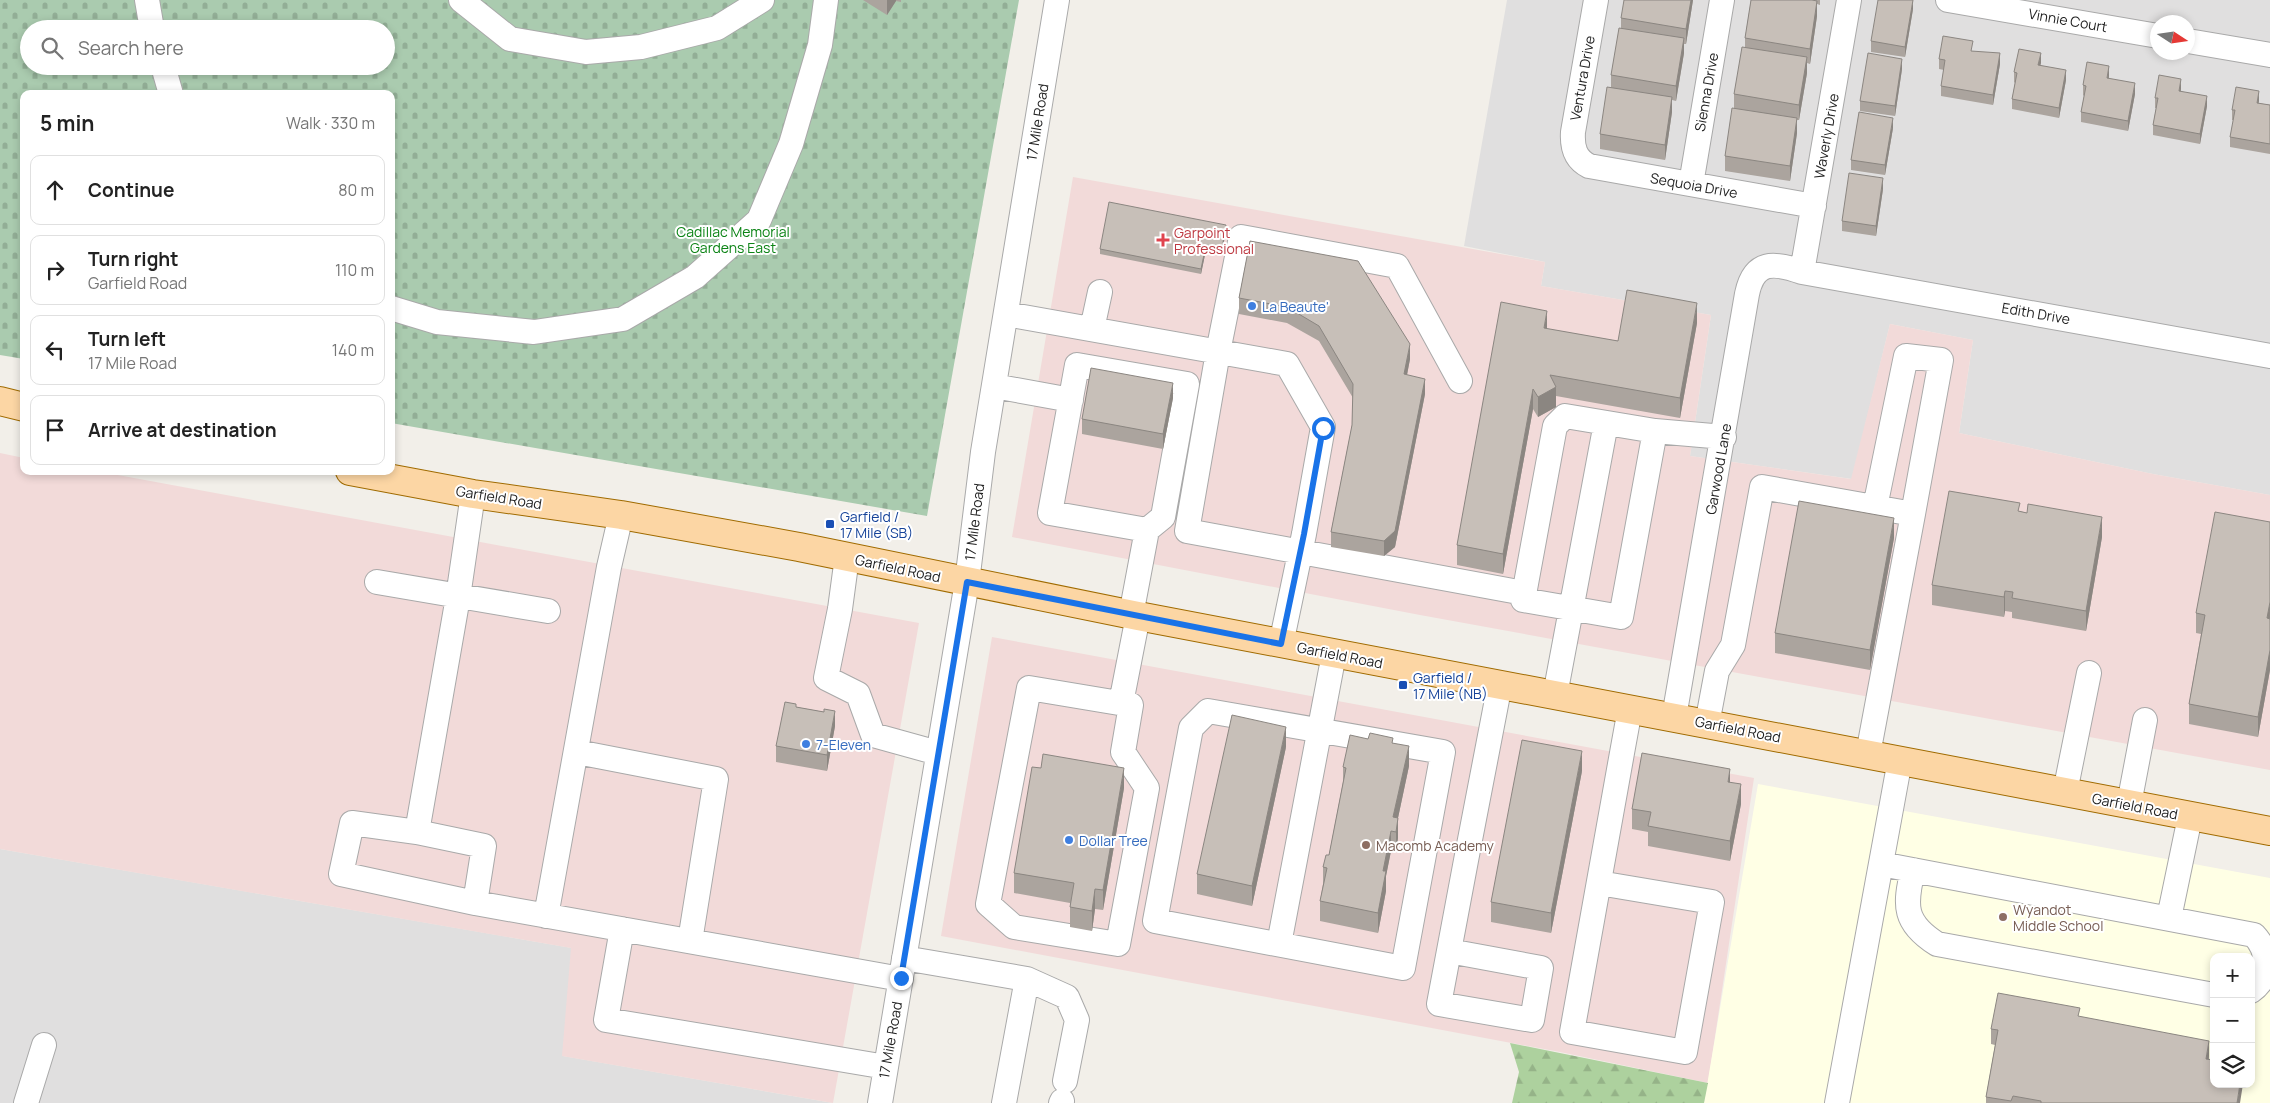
<!DOCTYPE html>
<meta charset="utf-8">
<style>
body{margin:0;font-family:Manrope,sans-serif;background:#f2f2f2;color:#222}
.controls{position:absolute;right:15px;bottom:15px;display:grid;overflow:hidden;border-radius:10px;box-shadow:0 2px 8px #0003}
.controls button{width:45px;height:45px;display:grid;place-items:center;padding:0;border:0;border-bottom:1px solid #e0e0e0;background:#fff;color:#222;font:25px sans-serif}
.compass{position:absolute;left:2150px;top:15px;width:45px;height:45px;border-radius:50%;background:#fff;box-shadow:0 2px 8px #0003;rotate:102deg}
.stop{position:absolute;width:15px;height:15px;margin:-11px;border:4px solid #1a73e8;border-radius:50%;background:#fff}
.stop.end{background:#1a73e8;border-color:#fff;box-shadow:0 1px 5px #0008}
.list{margin:0;padding:0;list-style:none}
h2{display:flex;justify-content:space-between;align-items:center;height:65px;margin:0;padding:0 20px;font-size:21px}
h2 small{font-size:16px;font-weight:400;color:#767676}
.list li{display:grid;grid-template-columns:32px 1fr auto;gap:15px;align-items:center;box-sizing:border-box;height:70px;margin:0 10px 10px;padding:0 10px;border:1px solid #e0e0e0;border-radius:10px}
.list b{display:block;font-size:19px;white-space:nowrap}
.list p{margin:0;font-size:16px;white-space:nowrap;color:#767676}
.list em{font-size:16px;font-style:normal;color:#767676}
.icon{flex:none;width:28px;height:28px;fill:none;stroke:currentColor;stroke-width:2;stroke-linecap:round;stroke-linejoin:round}
.map{position:relative;flex:none;width:2270px;height:1103px;overflow:hidden}
.search{position:absolute;background:#fff;box-shadow:0 2px 8px #0003;left:20px;top:20px;width:375px;height:55px;display:flex;align-items:center;gap:12px;box-sizing:border-box;padding:0 18px;border-radius:28px;color:#767676;font-size:19px}
.panel{position:absolute;background:#fff;box-shadow:0 2px 8px #0003;left:20px;top:90px;width:375px;height:385px;border-radius:10px}
.map>svg:first-child{display:block}
.residential{fill:#e0dfdf;fill-rule:evenodd}
.commercial{fill:#f2dad9}
.education{fill:#ffffe5;fill-rule:evenodd}
.forest{fill:url(#forest-firs)}
.cemetery{fill:url(#cemetery-stones);fill-rule:evenodd}
.lines{fill:none;stroke-linecap:round;stroke-linejoin:round}
.minor-casing{stroke:#a9a9a9;stroke-width:26}
.major-casing{stroke:#a06b00;stroke-width:30}
.minor{stroke:#fff;stroke-width:24}
.major{stroke:#fcd6a4;stroke-width:28}
.wall{fill:#aba49e}
.shaded-wall{fill:#8b8681}
.building{fill:#c7bfb8;stroke:#8b8681}
.route{stroke:#1a73e8;stroke-width:6}
.health-dot{fill:#e0444e;stroke:#fff;stroke-width:2}
.shop-dot{fill:#3f7fe0;stroke:#fff;stroke-width:2}
.transit-dot{fill:#1a4fb4;stroke:#fff;stroke-width:2}
.education-dot{fill:#8d6e63;stroke:#fff;stroke-width:2}
.labels{text-anchor:middle;dominant-baseline:central;stroke-width:4;stroke-linejoin:round;paint-order:stroke}
.street-label{font-size:14px;fill:#222;stroke:#fff}
.park-label{font-size:14px;fill:#0c8416;stroke:#fff}
.health-label{font-size:14px;fill:#be3a42;stroke:#fff;text-anchor:start}
.shop-label{font-size:14px;fill:#366cbe;stroke:#fff;text-anchor:start}
.transit-label{font-size:14px;fill:#164399;stroke:#fff;text-anchor:start}
.education-label{font-size:14px;fill:#785e54;stroke:#fff;text-anchor:start}
</style>
<div class="map">
<svg width="2270" height="1103" viewBox="0 0 2270 1103">
<defs>
<pattern id="forest-firs" width="22" height="20" patternUnits="userSpaceOnUse" patternTransform="scale(1.25)"><rect width="22" height="20" fill="#add19e"/><path d="M5 1l3.5 6h-7zM16 11l3.5 6h-7z" fill="#95b388"/></pattern>
<pattern id="cemetery-stones" width="16" height="16" patternUnits="userSpaceOnUse" patternTransform="scale(1.25)"><rect width="16" height="16" fill="#aacbaf"/><path d="M2 7V4a2 2 0 0 1 4 0v3zM10 15v-3a2 2 0 0 1 4 0v3z" fill="#92ae96"/></pattern>
</defs>
<rect width="100%" height="100%" fill="#f2efe9"/>
<path class="residential" d="M1507,0H2270V495L2153,474L1959,433L1973,340L1890,324L1852,479L1690,456L1711,315L1541,286L1545,262L1464,246ZM2158,22H2188V52H2158Z
M0,849L572,948L563,1056L833,1103H0Z"/>
<path class="commercial" d="M1073,177L1545,262L1541,286L1711,315L1690,456L1851,479L1890,324L1973,340L1959,433L2153,474L2270,495V770L1420,615L1012,537Z
M0,453L24,458V471H96L919,623L833,1103L562,1056L571,948L0,849Z
M992,637L1754,778L1708,1083L1560,1052L941,936Z"/>
<path class="education" d="M1758,784L2270,878V1103H1704ZM2214,957H2251V1084H2214Z"/>
<path class="forest" d="M1510,1043L1708,1083L1704,1103H1512L1519,1072Z"/>
<path class="cemetery" d="M0,0H1019L927,516L391,423V94H24V359L0,355ZM29,29H386V66H29Z"/>
<g class="lines">
<g class="minor-casing">
<path id="minor" d="M147,0L152,29
M461,0L510,39L586,52L641,47L717,28L762,0
M1596,0L1573,132C1572,147 1575,159 1589,166L1814,206
M1948,0L2158,36
M2188,41L2270,55
M163,66L171,94
M1691,184L1722,0
M1802,272L1849,0
M391,308L437,322L534,332L623,319L695,277L759,220L791,144L820,45L826,0
M1006,314L1287,364L1323,427L1304,534L1281,644
M1092,329L1100,292
M1460,381L1397,266L1241,237L1218,352L1187,531L1524,593
M994,386L1071,400
M1655,431L1621,617L1523,600L1555,426L1565,416L1655,431L1724,437
M473,494L458,597L417,832L484,846L475,903L901,979
M1875,507L1906,356L1941,360L1913,514
M847,557L840,609L826,678L858,694L873,735L938,753
M377,582L548,611
M1131,615L1147,530L1050,513L1077,365L1187,384L1163,517L1147,530
M1029,688L1131,705L1123,752L1147,788L1118,944L1014,927L988,904Z
M1555,695L1606,423
M1121,703L1138,616
M1208,711L1443,752L1403,968L1155,921L1191,728Z
M1674,717L1747,294C1754,260 1774,262 1802,272L2270,356
M1707,724L1717,671L1733,645L1762,487L1913,514L1868,754
M577,752L716,779L690,941
M2065,792L2089,673
M2129,804L2145,720
M417,832L352,823L341,874L475,903
M1881,864L2254,935C2270,952 2270,978 2251,991
M1913,870C1904,906 1904,923 1937,944L2214,995
M1599,883L1712,902L1685,1052L1572,1032L1622,753L1630,709
M546,916L609,567L621,515
M2169,918L2190,817
M622,929L606,1020L886,1067
M1279,944L1334,654
M1449,951L1541,968L1532,1020L1439,1004C1459,897 1479,791 1500,684
M904,958L1027,979L1067,997L1077,1020L1065,1081
M26,1103L44,1045
M880,1103L967,582L983,452L1057,0
M1004,1103L1027,979
M1061,1103L1062,1101
M1837,1103L1900,760"/>
</g>
<g class="major-casing">
<path id="major" d="M0,401L24,407
M350,471L473,494L621,515L799,547L1138,616L2270,831"/>
</g>
<use href="#minor" class="minor"/>
<use href="#major" class="major"/>
</g>
<path class="wall" d="M863,0H901V2L896,1L887,15Z
M1693,0L1686,44H1684V53L1676,101L1672,100V112L1665,160L1600,149V134L1611,87V75L1621,28V18Z
M1751,0H1820V5L1817,4V16L1810,64L1807,63V73L1799,120H1797V133L1790,181L1725,171V156L1734,108V94L1745,47V38Z
M1913,9L1905,57L1871,52V41Z
M1973,51L2000,64L1993,105L1941,96V86L1944,70L1939,69V59Z
M2041,63L2040,65L2066,80L2059,118L2012,109V99L2015,83L2014,82V72Z
M1902,69L1895,116L1860,111V101Z
M2109,76V79L2135,94L2128,131L2081,122V112L2084,96L2083,95V85Z
M2181,89V91L2207,106L2200,144L2153,135V125L2156,108H2155V98Z
M2259,101L2258,103L2270,105V154L2230,147V137L2234,120H2232V110Z
M1893,128L1885,175L1851,170V160Z
M1883,189L1876,236L1842,231V221Z
M1226,230L1222,253L1206,250L1201,274L1100,254V249Z
M1250,241L1410,359L1407,375L1425,394L1395,547L1384,556L1331,547V532L1352,425L1353,398L1319,341L1287,323L1239,314V298Z
M1697,323L1680,418L1556,396V407L1538,417L1533,409L1503,574L1457,565V545L1547,329L1618,341Z
M1173,398L1163,449L1082,434V419Z
M2020,511L2102,537L2086,631L2012,618V612L2005,611L2004,617L1932,605V585Z
M2270,522V670L2258,737L2189,724V704L2201,634L2196,633V613Z
M1894,538L1870,670L1775,653V633Z
M796,707L824,712L835,726L827,771L776,762V746Z
M1393,743L1409,766L1398,818V838L1396,852L1391,851L1386,876V891L1378,933L1320,921V901L1323,884V867L1329,855L1343,782V767Z
M1286,747L1252,906L1197,894V874Z
M1582,771L1551,933L1491,922V902Z
M1124,788L1103,910L1095,909L1092,931L1070,927V903L1014,893V873Z
M1741,804L1730,861L1648,846V832L1632,829V809Z
M2080,1017L2209,1056V1059L2240,1103H1986V1097L1995,1045L1991,1044V1029Z"/>
<path class="shaded-wall" d="M887,0H896V1L887,15Z
M1691,0H1693L1686,44V29Z
M1913,0V9L1905,57V47Z
M1817,1V16L1810,64V49Z
M1684,38V53L1676,101V86Z
M2000,53V64L1993,105V95Z
M2041,53V63L2038,75V65Z
M1807,57V73L1799,120V105Z
M1902,59V69L1895,116V106Z
M2109,66V76L2107,88V78Z
M2066,70V80L2059,118V108Z
M2181,79V89L2179,101V91Z
M2135,83V94L2128,131V121Z
M2259,91V101L2257,113V103Z
M2207,96V106L2200,144V134Z
M1672,97V112L1665,160V145Z
M1797,118V133L1790,181V166Z
M1893,118V128L1885,175V165Z
M1883,178V189L1876,236V226Z
M1226,225V230L1222,253V248Z
M1206,245V250L1201,274V269Z
M1697,303V323L1680,418V398Z
M1547,311V331L1544,328Z
M1410,344V359L1404,390V374Z
M1425,379V394L1395,547L1384,556V541Z
M1173,383V398L1163,449V434Z
M1556,387V407L1538,417V397Z
M1533,389V409L1503,574V554Z
M2102,517V537L2086,631V611Z
M1894,518V538L1870,670V650Z
M2005,591V611L2004,617V597Z
M2270,602V622L2267,618Z
M2270,650V670L2258,737V717Z
M835,711V726L827,771V755Z
M1286,727V747L1252,906V886Z
M1409,746V766L1395,832L1393,817Z
M1582,751V771L1551,933V913Z
M1124,768V788L1103,910V890Z
M1730,769V789L1728,782Z
M1741,784V804L1730,861V841Z
M1398,818V838L1396,852V832Z
M1391,831V851L1386,876V891L1378,933V913L1383,871Z
M1095,889V909L1092,931V911Z
M2209,1041V1056L2206,1074V1059Z
M2240,1084H2243L2240,1103H2237Z"/>
<path class="building" d="M1624,0H1691L1686,29L1621,18Z
M1751,0H1812L1817,1L1810,49L1745,38Z
M1878,0H1913L1905,47L1871,41Z
M1619,28L1684,38L1676,86L1611,75Z
M1943,36L1973,41L1971,51L2000,53L1993,95L1941,86L1945,60L1939,59Z
M1742,47L1807,57L1799,105L1734,94Z
M2019,49L2041,53L2038,65L2066,70L2059,108L2012,99L2017,73L2014,72Z
M1868,53L1902,59L1895,106L1860,101Z
M2087,62L2109,66L2107,78L2135,83L2128,121L2081,112L2086,86L2083,85Z
M2159,75L2181,79L2179,91L2207,96L2200,134L2153,125L2158,98H2155Z
M1607,87L1672,97L1665,145L1600,134Z
M2236,87L2259,91L2257,103L2270,105V144L2230,137L2235,110H2232Z
M1732,108L1797,118L1790,166L1725,156Z
M1859,112L1893,118L1885,165L1851,160Z
M1849,173L1883,178L1876,226L1842,221Z
M1109,202L1226,225L1222,248L1206,245L1201,269L1100,249Z
M1250,241L1358,261L1410,344L1404,374L1425,379L1395,531L1384,541L1331,532L1352,425L1353,384L1319,326L1287,307L1239,298Z
M1627,290L1697,303L1680,398L1550,375L1556,387L1538,397L1533,389L1503,554L1457,545L1501,302L1547,311L1544,328L1618,341Z
M1091,368L1173,383L1163,434L1082,419Z
M1949,491L2020,503L2018,511L2027,513L2028,504L2102,517L2086,611L2012,598L2013,592L2005,591L2004,597L1932,585Z
M1799,501L1894,518L1870,650L1775,633Z
M2215,512L2270,522V602L2267,618L2270,619V650L2258,717L2189,704L2205,615L2196,613Z
M785,702L796,704V707L824,712V709L835,711L827,755L776,746Z
M1232,715L1286,727L1252,886L1197,874Z
M1370,733L1393,738L1392,743L1409,746L1393,817L1398,818L1396,832L1391,831L1383,871H1386L1378,913L1320,901L1327,868L1323,867L1326,855H1329L1346,768L1343,767L1350,735L1368,739Z
M1522,740L1582,751L1551,913L1491,902Z
M1642,753L1730,769L1728,782L1741,784L1730,841L1648,826L1651,812L1632,809Z
M1043,754L1124,768L1103,890L1095,889L1092,911L1070,907L1074,883L1014,873L1032,767L1041,768Z
M1998,993L2080,1008L2078,1016L2209,1041L2206,1059L2214,1060V1084H2240L2237,1103H2041V1101L2013,1096L2011,1101L1986,1097L1998,1030L1991,1029Z"/>
<g class="lines">
<path class="route" d="M901,978L967,582L1281,644L1304,534L1323,428"/>
</g>
<path class="health-dot" d="M1160.5 232.5h5v5h5v5h-5v5h-5v-5h-5v-5h5z"/>
<g class="shop-dot">
<circle cx="1252" cy="306" r="5"/>
<circle cx="806" cy="744" r="5"/>
<circle cx="1069" cy="840" r="5"/>
</g>
<g class="transit-dot">
<rect x="825" y="519" width="10" height="10" rx="2.5"/>
<rect x="1398" y="680" width="10" height="10" rx="2.5"/>
</g>
<g class="education-dot">
<circle cx="1366" cy="845" r="5"/>
<circle cx="2003" cy="917" r="5"/>
</g>
<g class="labels">
<g class="street-label">
<text transform="translate(2068 20) rotate(10)">Vinnie Court</text>
<text transform="translate(1582 78) rotate(-80)">Ventura Drive</text>
<text transform="translate(1706 92) rotate(-80)">Sienna Drive</text>
<text transform="translate(1037 122) rotate(-81)">17 Mile Road</text>
<text transform="translate(1826 136) rotate(-80)">Waverly Drive</text>
<text transform="translate(1694 185) rotate(10)">Sequoia Drive</text>
<text transform="translate(2036 313) rotate(10)">Edith Drive</text>
<text transform="translate(1718 469) rotate(-80)">Garwood Lane</text>
<text transform="translate(499 497) rotate(9)">Garfield Road</text>
<text transform="translate(974 522) rotate(-83)">17 Mile Road</text>
<text transform="translate(898 568) rotate(12)">Garfield Road</text>
<text transform="translate(1340 655) rotate(11)">Garfield Road</text>
<text transform="translate(1738 729) rotate(11)">Garfield Road</text>
<text transform="translate(2135 806) rotate(11)">Garfield Road</text>
<text transform="translate(890 1040) rotate(-80)">17 Mile Road</text>
</g>
<g class="park-label">
<text x="733" y="231">Cadillac Memorial<tspan x="733" dy="16">Gardens East</tspan></text>
</g>
<g class="health-label">
<text x="1174" y="232">Garpoint<tspan x="1174" dy="16">Professional</tspan></text>
</g>
<g class="shop-label">
<text x="1262" y="306">La Beaute'</text>
<text x="816" y="744">7-Eleven</text>
<text x="1079" y="840">Dollar Tree</text>
</g>
<g class="transit-label">
<text x="840" y="516">Garfield /<tspan x="840" dy="16">17 Mile (SB)</tspan></text>
<text x="1413" y="677">Garfield /<tspan x="1413" dy="16">17 Mile (NB)</tspan></text>
</g>
<g class="education-label">
<text x="1376" y="845">Macomb Academy</text>
<text x="2013" y="909">Wyandot<tspan x="2013" dy="16">Middle School</tspan></text>
</g>
</g>
</svg>
<div class="controls">
<button>+</button>
<button>−</button>
<button><svg class="icon" aria-label="layers" viewBox="0 0 24 24"><path d="M12 4l9 5-9 5-9-5zM3 14l9 5 9-5"/></svg></button>
</div>
<svg class="compass" viewBox="-18 -18 36 36"><path d="M0-13l5 13h-10z" fill="#e53935"/><path d="M0 13l5-13h-10z" fill="#767676"/></svg>
<div class="stop" style="left:1323px;top:428px"></div>
<div class="stop end" style="left:901px;top:978px"></div>
<div class="search"><svg class="icon" aria-label="search" viewBox="0 0 24 24"><circle cx="10" cy="10" r="6"/><path d="M15 15l6 6"/></svg>Search here</div>
<section class="panel">
<h2>5 min<small>Walk · 330 m</small></h2>
<ul class="list">
<li><svg class="icon" aria-label="ahead" viewBox="0 0 24 24"><path d="M12 20V5M6 11l6-6 6 6"/></svg><div><b>Continue</b></div><em>80 m</em></li>
<li><svg class="icon" aria-label="right" viewBox="0 0 24 24"><path d="M7 20v-9h11M14 6l5 5-5 5"/></svg><div><b>Turn right</b><p>Garfield Road</p></div><em>110 m</em></li>
<li><svg class="icon" aria-label="left" viewBox="0 0 24 24"><path d="M17 20v-9H6M10 6l-5 5 5 5"/></svg><div><b>Turn left</b><p>17 Mile Road</p></div><em>140 m</em></li>
<li><svg class="icon" aria-label="arrive" viewBox="0 0 24 24"><path d="M6 21V4h12l-3 4 3 4H6"/></svg><div><b>Arrive at destination</b></div></li>
</ul>
</section>
</div>
